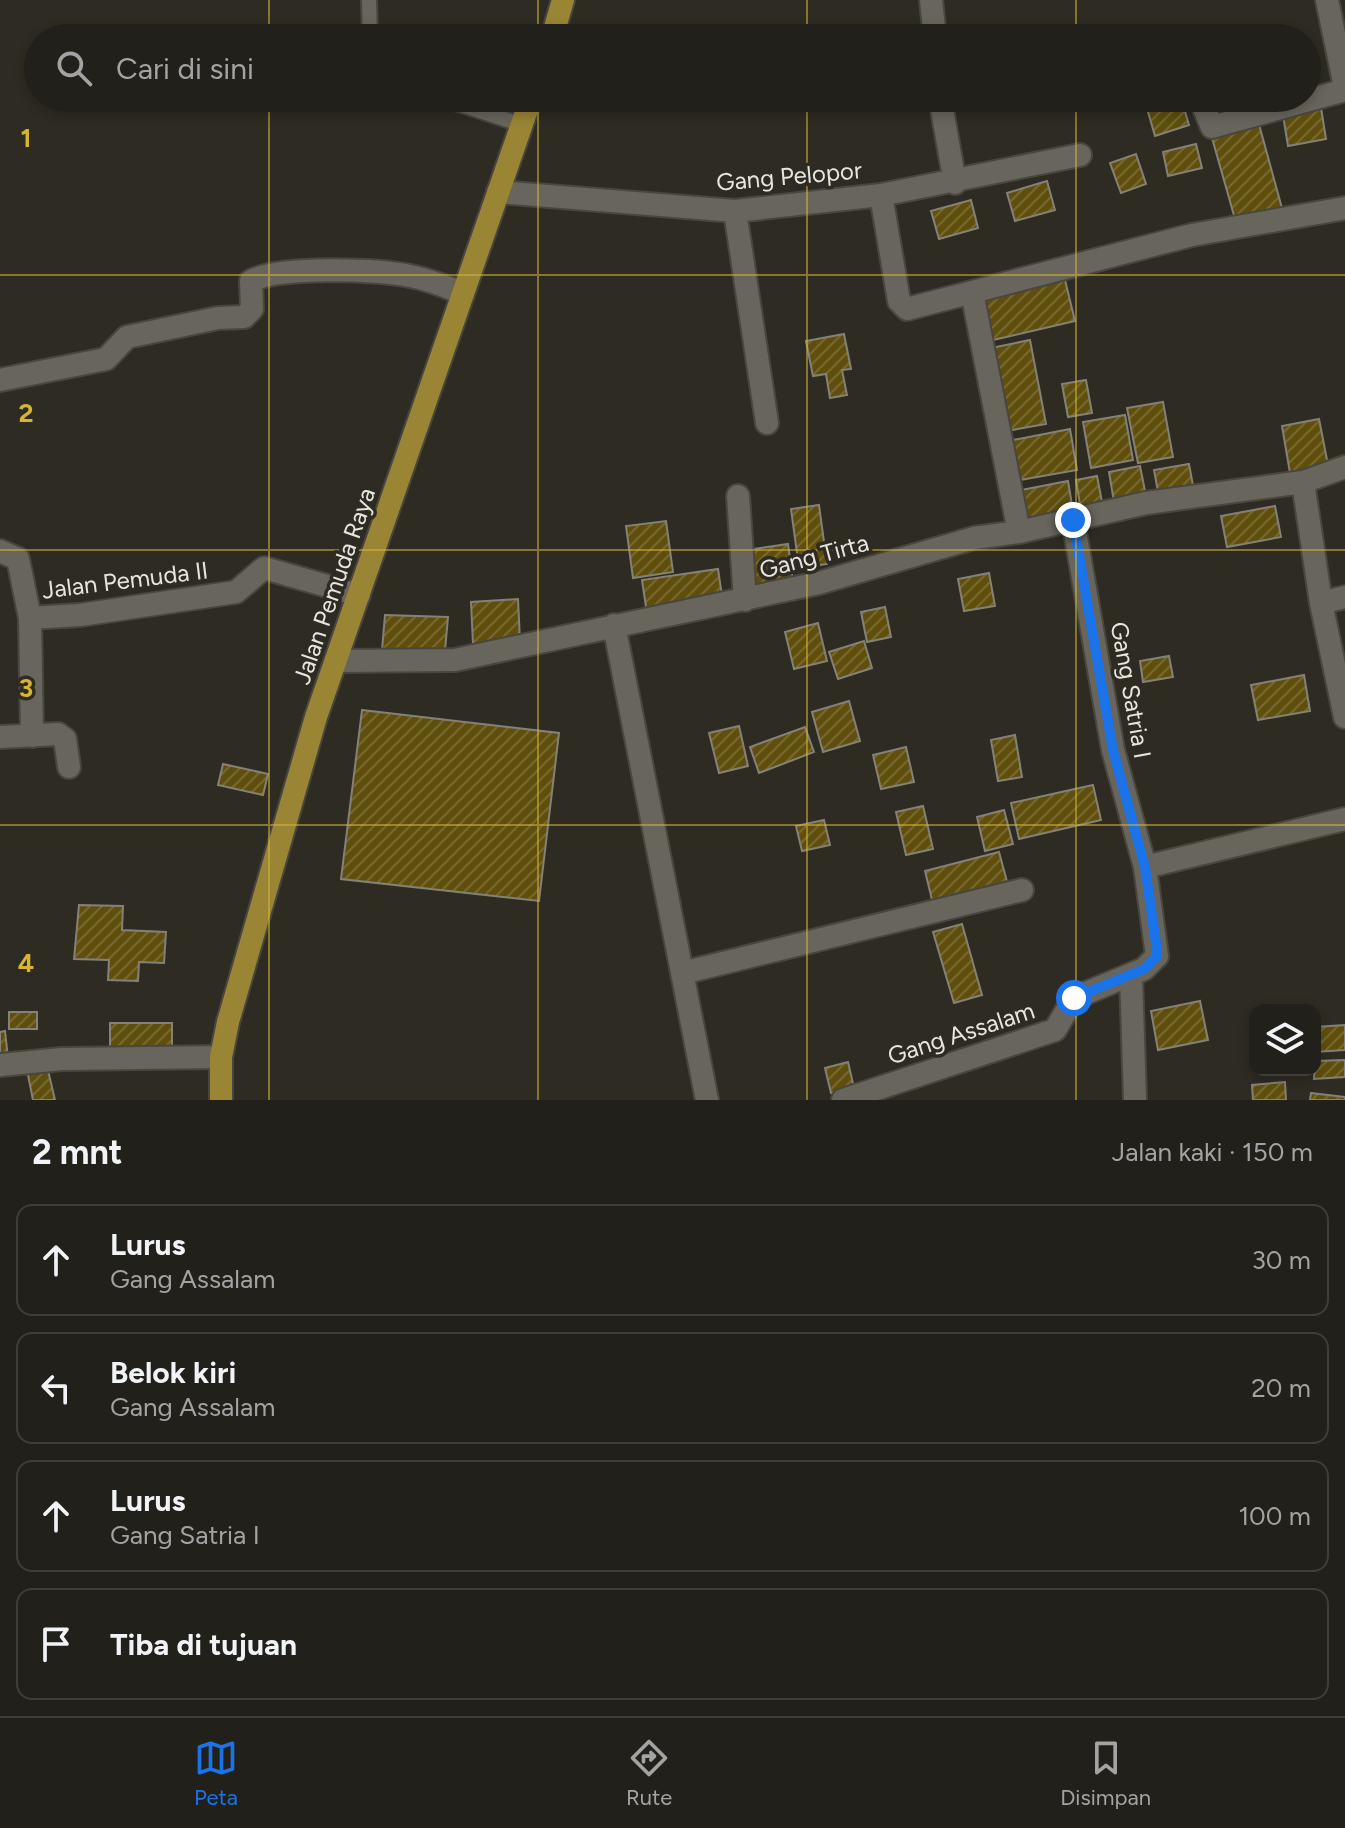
<!DOCTYPE html>
<html lang="id">
<meta charset="utf-8">
<style>
body{margin:0;font-family:Figtree,sans-serif;background:#2e2d27;color:#f1f3f6}
.controls{position:absolute;right:24px;bottom:24px;display:grid;overflow:hidden;border-radius:16px;box-shadow:0 4px 12px #0003}
.controls button{width:72px;height:72px;display:grid;place-items:center;padding:0;border:0;border-bottom:2px solid #3f3e39;background:#22201a;color:#f1f3f6;font:40px sans-serif}
.stop{position:absolute;width:24px;height:24px;margin:-18px;border:6px solid #1a73e8;border-radius:50%;background:#fff}
.stop.end{background:#1a73e8;border-color:#fff;box-shadow:0 2px 8px #0008}
.list{margin:0;padding:0;list-style:none}
h2{display:flex;justify-content:space-between;align-items:center;height:104px;margin:0;padding:0 32px;font-size:34px}
h2 small{font-size:26px;font-weight:400;color:#a2a3a2}
.list li{display:grid;grid-template-columns:52px 1fr auto;gap:24px;align-items:center;box-sizing:border-box;height:112px;margin:0 16px 16px;padding:0 16px;border:2px solid #3f3e39;border-radius:16px}
.list b{display:block;font-size:30px;white-space:nowrap}
.list p{margin:0;font-size:26px;white-space:nowrap;color:#a2a3a2}
.list em{font-size:26px;font-style:normal;color:#a2a3a2}
.icon{flex:none;width:44px;height:44px;fill:none;stroke:currentColor;stroke-width:2;stroke-linecap:round;stroke-linejoin:round}
.map{position:relative;flex:none;width:1345px;height:1100px;overflow:hidden}
.search{position:absolute;background:#22201a;box-shadow:0 4px 12px #0003;left:24px;right:24px;top:24px;height:88px;display:flex;align-items:center;gap:20px;box-sizing:border-box;padding:0 28px;border-radius:44px;color:#a2a3a2;font-size:30px}
.sheet{height:616px;background:#22201a}
nav{display:flex;justify-content:space-around;align-items:center;box-sizing:border-box;height:112px;border-top:2px solid #3f3e39;background:#22201a;font-size:22px;color:#a2a3a2}
nav a{display:grid;justify-items:center;gap:4px}
nav .on{color:#1a73e8}
.map>svg:first-child{display:block}
.building{fill:url(#building-hatch);stroke:#848178;stroke-width:2}
.lines{fill:none;stroke-linecap:round;stroke-linejoin:round}
.service-casing{stroke:#48463f;stroke-width:18}
.minor-casing{stroke:#48463f;stroke-width:26}
.primary-casing{stroke:#48463f;stroke-width:26}
.service{stroke:#68655c;stroke-width:14}
.minor{stroke:#68655c;stroke-width:22}
.primary{stroke:#9a8534;stroke-width:22}
.route{stroke:#1a73e8;stroke-width:10}
.grid{fill:none;stroke:#d6b534;stroke-width:2;stroke-opacity:0.55}
.labels{text-anchor:middle;dominant-baseline:central;stroke-width:7;stroke-linejoin:round;paint-order:stroke}
.street-label{font-size:24px;fill:#e6e5df;stroke:#2e2b23}
.grid-label{font-size:26px;text-anchor:middle;font-weight:bold;fill:#d6b534;stroke:#2e2b23;stroke-width:7;stroke-linejoin:round;paint-order:stroke}
</style>
<div class="map">
<svg width="1345" height="1100" viewBox="0 0 1345 1100">
<defs>
<pattern id="building-hatch" width="6" height="6" patternUnits="userSpaceOnUse" patternTransform="scale(2)"><rect width="6" height="6" fill="#604f0c"/><path d="M-1 1l2-2M0 6l6-6M5 7l2-2" fill="none" stroke="#77682f"/></pattern>
</defs>
<rect width="100%" height="100%" fill="#2e2b23"/>
<path class="building" d="M1144,98H1181L1189,125L1155,136Z
M1209,98H1255L1214,113Z
M1321,108L1326,139L1288,146L1283,115Z
M1257,117L1283,212L1237,226L1210,131Z
M1196,144L1202,168L1168,176L1163,152Z
M1136,154L1146,184L1121,193L1110,163Z
M1047,181L1055,210L1015,221L1007,193Z
M971,200L978,228L939,239L931,211Z
M1065,280L1075,321L993,340L984,299Z
M844,334L851,369L842,370L847,395L830,398L826,374L813,376L806,341Z
M1030,340L1046,424L1001,432L986,349Z
M1086,380L1092,413L1068,417L1062,384Z
M1163,402L1173,457L1138,463L1127,408Z
M1125,415L1133,460L1091,468L1083,422Z
M1319,419L1328,465L1290,473L1282,426Z
M1070,429L1077,470L1015,481L1008,441Z
M1189,464L1194,491L1159,497L1154,470Z
M1140,466L1146,496L1114,502L1109,472Z
M1097,476L1103,507L1081,511L1076,480Z
M1068,481L1073,511L1021,521L1016,491Z
M819,505L827,564L799,568L791,509Z
M1275,506L1281,537L1227,547L1221,516Z
M666,521L673,572L633,578L626,526Z
M788,544L793,582L752,589L746,550Z
M718,569L723,603L647,614L642,580Z
M989,573L995,606L964,611L958,579Z
M518,599L520,641L473,644L471,602Z
M885,607L891,637L867,642L861,612Z
M385,615L448,617L445,651L382,650Z
M818,623L827,661L794,669L785,632Z
M864,641L872,668L838,679L829,652Z
M1169,656L1173,677L1143,682L1140,661Z
M1304,675L1310,711L1258,720L1251,685Z
M849,701L860,741L823,752L812,712Z
M362,710L559,733L539,901L341,879Z
M739,726L748,766L719,773L709,733Z
M805,727L814,752L759,773L750,747Z
M1015,735L1022,777L998,781L991,740Z
M906,747L914,782L881,789L873,755Z
M223,764L268,774L263,795L218,785Z
M1093,785L1101,820L1019,839L1011,803Z
M923,806L933,849L906,855L896,812Z
M1004,810L1013,844L985,851L977,817Z
M824,820L830,845L802,851L796,826Z
M999,852L1008,885L933,904L925,871Z
M79,905L123,906L122,930L166,932L164,963L139,962L138,981L108,980L109,960L74,959Z
M962,924L982,995L954,1003L933,932Z
M1200,1001L1208,1040L1158,1050L1151,1011Z
M9,1012H37V1029H9Z
M110,1023H172V1053H110Z
M1345,1025V1050L1315,1052V1027Z
M5,1031L8,1058L0,1059V1032Z
M1345,1060V1077L1314,1079L1315,1061Z
M848,1062L854,1088L831,1093L825,1068Z
M47,1066L55,1100H33L27,1070Z
M1285,1082L1286,1100H1253L1252,1085Z
M1311,1093L1345,1097V1100H1310Z"/>
<g class="lines">
<g class="service-casing">
<path id="service" d="M369,0L370,38
M440,98L523,125"/>
</g>
<g class="minor-casing">
<path id="minor" d="M931,0L935,38
M1327,0L1345,87
M940,98L955,183
M1200,98L1212,127L1345,90
M498,192L735,211L881,195L1080,155
M881,195L899,301L907,309L1192,235L1345,208
M735,211L767,423
M972,292L1019,532
M0,380L106,359L127,337L218,318L244,317L252,309L251,281C278,266 378,269 410,276C428,279 446,287 463,293
M1345,467L1303,482L1321,603L1345,717
M738,496L745,600
M1073,520L1113,750L1145,867
M0,551L18,559L30,618L32,736
M1321,603L1345,597
M30,618L80,615L236,592L264,568L359,595
M614,625L707,1100
M336,661L455,660L819,583L974,538L1019,532L1146,503L1303,482
M0,737L58,734L65,739L69,767
M682,973L1022,890
M1131,975L1135,1100
M0,1065L62,1059L221,1057
M843,1100L1055,1030L1074,998L1144,969L1157,956L1145,867L1345,819"/>
</g>
<g class="primary-casing">
<path id="primary" d="M552,38L563,0
M221,1100V1057L228,1022L316,717L531,98"/>
</g>
<use href="#service" class="service"/>
<use href="#minor" class="minor"/>
<use href="#primary" class="primary"/>
</g>
<g class="lines">
<path class="route" d="M1073,520L1113,750L1145,867L1157,950V956L1144,969L1074,998"/>
</g>
<path class="grid" d="M269,0V38M538,0V38M807,0V38M1076,0V38M269,98V1100M538,98V1100M807,98V1100M1076,98V1100M0,275H1345M0,550H1345M0,825H1345"/>
<g class="labels">
<g class="street-label">
<text transform="translate(789 176) rotate(-5)">Gang Pelopor</text>
<text transform="translate(814 556) rotate(-15)">Gang Tirta</text>
<text transform="translate(125 580) rotate(-7)">Jalan Pemuda II</text>
<text transform="translate(334 586) rotate(-71)">Jalan Pemuda Raya</text>
<text transform="translate(1131 690) rotate(80)">Gang Satria I</text>
<text transform="translate(961 1033) rotate(-18)">Gang Assalam</text>
</g>
</g>
<g class="grid-label">
<text x="26" y="147">1</text>
<text x="26" y="422">2</text>
<text x="26" y="697">3</text>
<text x="26" y="972">4</text>
</g>
</svg>
<div class="controls">
<button><svg class="icon" aria-label="layers" viewBox="0 0 24 24"><path d="M12 4l9 5-9 5-9-5zM3 14l9 5 9-5"/></svg></button>
</div>
<div class="stop" style="left:1074px;top:998px"></div>
<div class="stop end" style="left:1073px;top:520px"></div>
<div class="search"><svg class="icon" aria-label="search" viewBox="0 0 24 24"><circle cx="10" cy="10" r="6"/><path d="M15 15l6 6"/></svg>Cari di sini</div>
</div>
<section class="sheet">
<h2>2 mnt<small>Jalan kaki · 150 m</small></h2>
<ul class="list">
<li><svg class="icon" aria-label="ahead" viewBox="0 0 24 24"><path d="M12 20V5M6 11l6-6 6 6"/></svg><div><b>Lurus</b><p>Gang Assalam</p></div><em>30 m</em></li>
<li><svg class="icon" aria-label="left" viewBox="0 0 24 24"><path d="M17 20v-9H6M10 6l-5 5 5 5"/></svg><div><b>Belok kiri</b><p>Gang Assalam</p></div><em>20 m</em></li>
<li><svg class="icon" aria-label="ahead" viewBox="0 0 24 24"><path d="M12 20V5M6 11l6-6 6 6"/></svg><div><b>Lurus</b><p>Gang Satria I</p></div><em>100 m</em></li>
<li><svg class="icon" aria-label="arrive" viewBox="0 0 24 24"><path d="M6 21V4h12l-3 4 3 4H6"/></svg><div><b>Tiba di tujuan</b></div></li>
</ul>
</section>
<nav>
<a class="on"><svg class="icon" aria-label="map" viewBox="0 0 24 24"><path d="M3 6l6-2 6 2 6-2v14l-6 2-6-2-6 2zM9 4v14M15 6v14"/></svg>Peta</a>
<a><svg class="icon" aria-label="directions" viewBox="0 0 24 24"><path d="M12 3l9 9-9 9-9-9zM9 14v-3h6M13 9l2 2-2 2"/></svg>Rute</a>
<a><svg class="icon" aria-label="saved" viewBox="0 0 24 24"><path d="M7 4h10v16l-5-4-5 4z"/></svg>Disimpan</a>
</nav>
